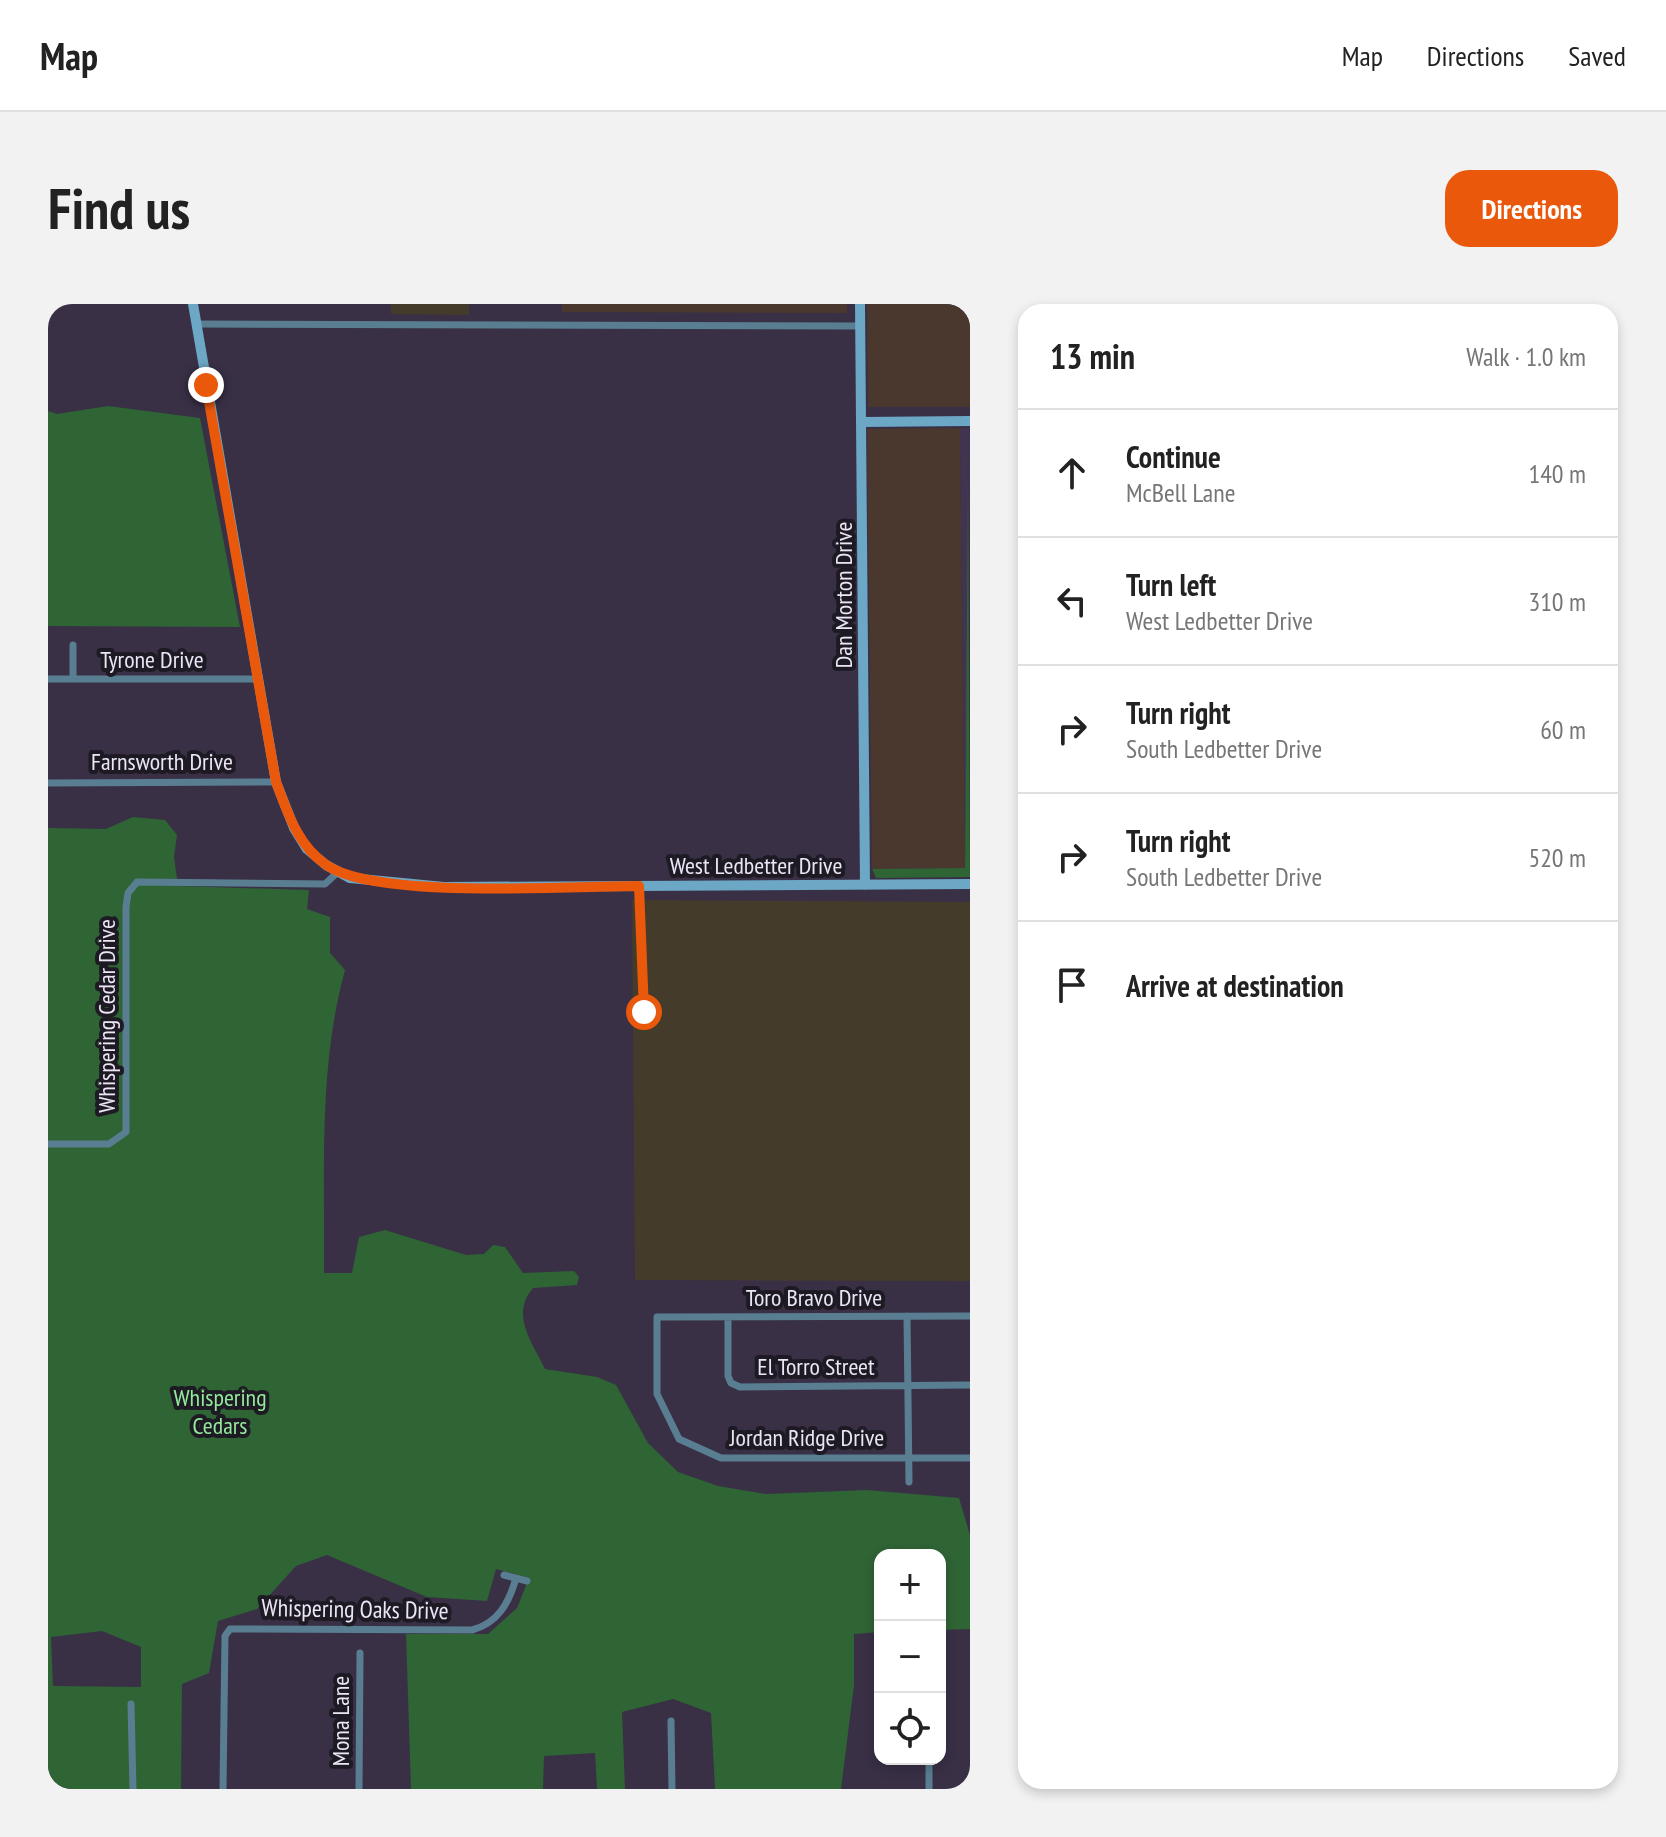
<!DOCTYPE html>
<meta charset="utf-8">
<style>
body{margin:0;font-family:"PT Sans Narrow",sans-serif;background:#f2f2f2;color:#222}
.controls{position:absolute;right:24px;bottom:24px;display:grid;overflow:hidden;border-radius:16px;box-shadow:0 4px 12px #0003}
.controls button{width:72px;height:72px;display:grid;place-items:center;padding:0;border:0;border-bottom:2px solid #e0e0e0;background:#fff;color:#222;font:40px sans-serif}
.stop{position:absolute;width:24px;height:24px;margin:-18px;border:6px solid #ea580c;border-radius:50%;background:#fff}
.stop.end{background:#ea580c;border-color:#fff;box-shadow:0 2px 8px #0008}
.list{margin:0;padding:0;list-style:none}
h2{display:flex;justify-content:space-between;align-items:center;height:104px;margin:0;padding:0 32px;font-size:34px}
h2 small{font-size:26px;font-weight:400;color:#767676}
.list li{display:grid;grid-template-columns:52px 1fr auto;gap:24px;align-items:center;box-sizing:border-box;height:128px;padding:0 32px;border-top:2px solid #e0e0e0}
.list b{display:block;font-size:30px;white-space:nowrap}
.list p{margin:0;font-size:26px;white-space:nowrap;color:#767676}
.list em{font-size:26px;font-style:normal;color:#767676}
.icon{flex:none;width:44px;height:44px;fill:none;stroke:currentColor;stroke-width:2;stroke-linecap:round;stroke-linejoin:round}
.map{position:relative;flex:none;width:922px;height:1485px;overflow:hidden;border-radius:24px}
header{display:flex;align-items:center;gap:48px;box-sizing:border-box;height:112px;padding:0 40px;background:#fff;border-bottom:2px solid #e0e0e0}
header strong{font-size:38px}
nav{display:flex;gap:44px;margin-inline-start:auto;font-size:28px}
.intro{display:flex;align-items:center;justify-content:space-between;box-sizing:border-box;height:192px;padding:0 48px}
h1{margin:0;font-size:56px}
.button{padding:20px 36px;border-radius:24px;background:#ea580c;color:#fff;font-size:28px;font-weight:700}
main{display:flex;gap:48px;padding:0 48px}
aside{flex:1;background:#fff;border-radius:24px;box-shadow:0 4px 12px #0003}
.map>svg:first-child{display:block}
.commercial{fill:#453b2b}
.industrial{fill:#4a382f}
.built{fill:#413451}
.green{fill:#2f6435;fill-rule:evenodd}
.lines{fill:none;stroke-linecap:round;stroke-linejoin:round}
.street{stroke:#5a7e91;stroke-width:7}
.secondary{stroke:#6ca7c5;stroke-width:10}
.route{stroke:#ea580c;stroke-width:10}
.labels{text-anchor:middle;dominant-baseline:central;stroke-width:8;stroke-linejoin:round;paint-order:stroke}
.street-label{font-size:24px;fill:#ebe5f4;stroke:#1e1a24}
.park-label{font-size:24px;fill:#92eb9a;stroke:#1e1a24}
</style>
<header>
<strong>Map</strong>
<nav><a>Map</a><a>Directions</a><a>Saved</a></nav>
</header>
<div class="intro"><h1>Find us</h1><a class="button">Directions</a></div>
<main>
<div class="map">
<svg width="922" height="1485" viewBox="0 0 922 1485">
<rect width="100%" height="100%" fill="#393046"/>
<path class="commercial" d="M343,0H421V11L343,10Z
M584,596L922,598V977L587,976Z"/>
<path class="industrial" d="M514,0H799V9L514,8Z
M819,0H922V103H820Z
M912,124L917,564L824,565L819,125Z"/>
<path class="built" d="M912,124H922L920,551H917Z"/>
<path class="green" d="M60,102L152,114L192,323L0,322V107L9,110Z
M920,173L922,573L828,574L824,565L917,564Z
M85,513L117,516L129,531L126,553L130,582L261,586L259,605L282,613V649L297,666C270,764 277,868 276,969H304L311,933L337,926L418,951L436,950L445,941L457,943L475,969L526,967L531,973L529,981L485,984C462,1011 484,1038 497,1065L549,1073L568,1081L600,1139L630,1168L670,1182L718,1190L819,1186L911,1194L922,1231V1325L892,1326V1251H832V1328L806,1330V1381L793,1485H667L663,1409L625,1395L574,1408L577,1485H549L547,1449L496,1452L495,1485H363L358,1330H440L469,1304L481,1274L448,1265L439,1297L379,1293L279,1251L248,1262L209,1305L170,1317L161,1369L134,1380L133,1485H0V524L58,525ZM54,1327L93,1343V1383L5,1382L3,1333Z"/>
<g class="lines">
<path class="street" d="M148,20L812,22
M25,341V375
M0,375H208
M0,479L228,478
M591,582L596,708
M0,840H61L78,828V603L80,589L89,578L277,580L290,568
M859,1012L861,1178
M922,1012L609,1013V1090L631,1135L673,1154H922
M680,1013V1072L683,1079L692,1083L922,1081
M456,1271L479,1277
M83,1400L85,1485
M623,1417L624,1485
M175,1485L177,1332L182,1325L424,1326C450,1319 461,1299 468,1274
M311,1485L312,1349
M881,1485V1455"/>
<path class="secondary" d="M145,0L228,478L246,524L259,545L278,561L302,574L396,583L922,580
M812,0L817,581
M814,118L922,117"/>
</g>
<g class="lines">
<path class="route" d="M158,81L228,478C240,509 249,540 277,560C324,596 525,582 591,582L596,708"/>
</g>
<g class="labels">
<g class="street-label">
<text transform="translate(795 291) rotate(-90)">Dan Morton Drive</text>
<text x="104" y="355">Tyrone Drive</text>
<text x="114" y="457">Farnsworth Drive</text>
<text x="708" y="561">West Ledbetter Drive</text>
<text transform="translate(58 712) rotate(-90)">Whispering Cedar Drive</text>
<text x="766" y="993">Toro Bravo Drive</text>
<text x="768" y="1062">El Torro Street</text>
<text x="759" y="1133">Jordan Ridge Drive</text>
<text transform="translate(307 1305) rotate(1)">Whispering Oaks Drive</text>
<text transform="translate(292 1417) rotate(-90)">Mona Lane</text>
</g>
<g class="park-label">
<text x="172" y="1093">Whispering<tspan x="172" dy="28">Cedars</tspan></text>
</g>
</g>
</svg>
<div class="controls">
<button>+</button>
<button>−</button>
<button><svg class="icon" aria-label="locate" viewBox="0 0 24 24"><circle cx="12" cy="12" r="6"/><path d="M12 2v4M12 18v4M2 12h4M18 12h4"/></svg></button>
</div>
<div class="stop" style="left:596px;top:708px"></div>
<div class="stop end" style="left:158px;top:81px"></div>
</div>
<aside>
<h2>13 min<small>Walk · 1.0 km</small></h2>
<ul class="list">
<li><svg class="icon" aria-label="ahead" viewBox="0 0 24 24"><path d="M12 20V5M6 11l6-6 6 6"/></svg><div><b>Continue</b><p>McBell Lane</p></div><em>140 m</em></li>
<li><svg class="icon" aria-label="left" viewBox="0 0 24 24"><path d="M17 20v-9H6M10 6l-5 5 5 5"/></svg><div><b>Turn left</b><p>West Ledbetter Drive</p></div><em>310 m</em></li>
<li><svg class="icon" aria-label="right" viewBox="0 0 24 24"><path d="M7 20v-9h11M14 6l5 5-5 5"/></svg><div><b>Turn right</b><p>South Ledbetter Drive</p></div><em>60 m</em></li>
<li><svg class="icon" aria-label="right" viewBox="0 0 24 24"><path d="M7 20v-9h11M14 6l5 5-5 5"/></svg><div><b>Turn right</b><p>South Ledbetter Drive</p></div><em>520 m</em></li>
<li><svg class="icon" aria-label="arrive" viewBox="0 0 24 24"><path d="M6 21V4h12l-3 4 3 4H6"/></svg><div><b>Arrive at destination</b></div></li>
</ul>
</aside>
</main>
